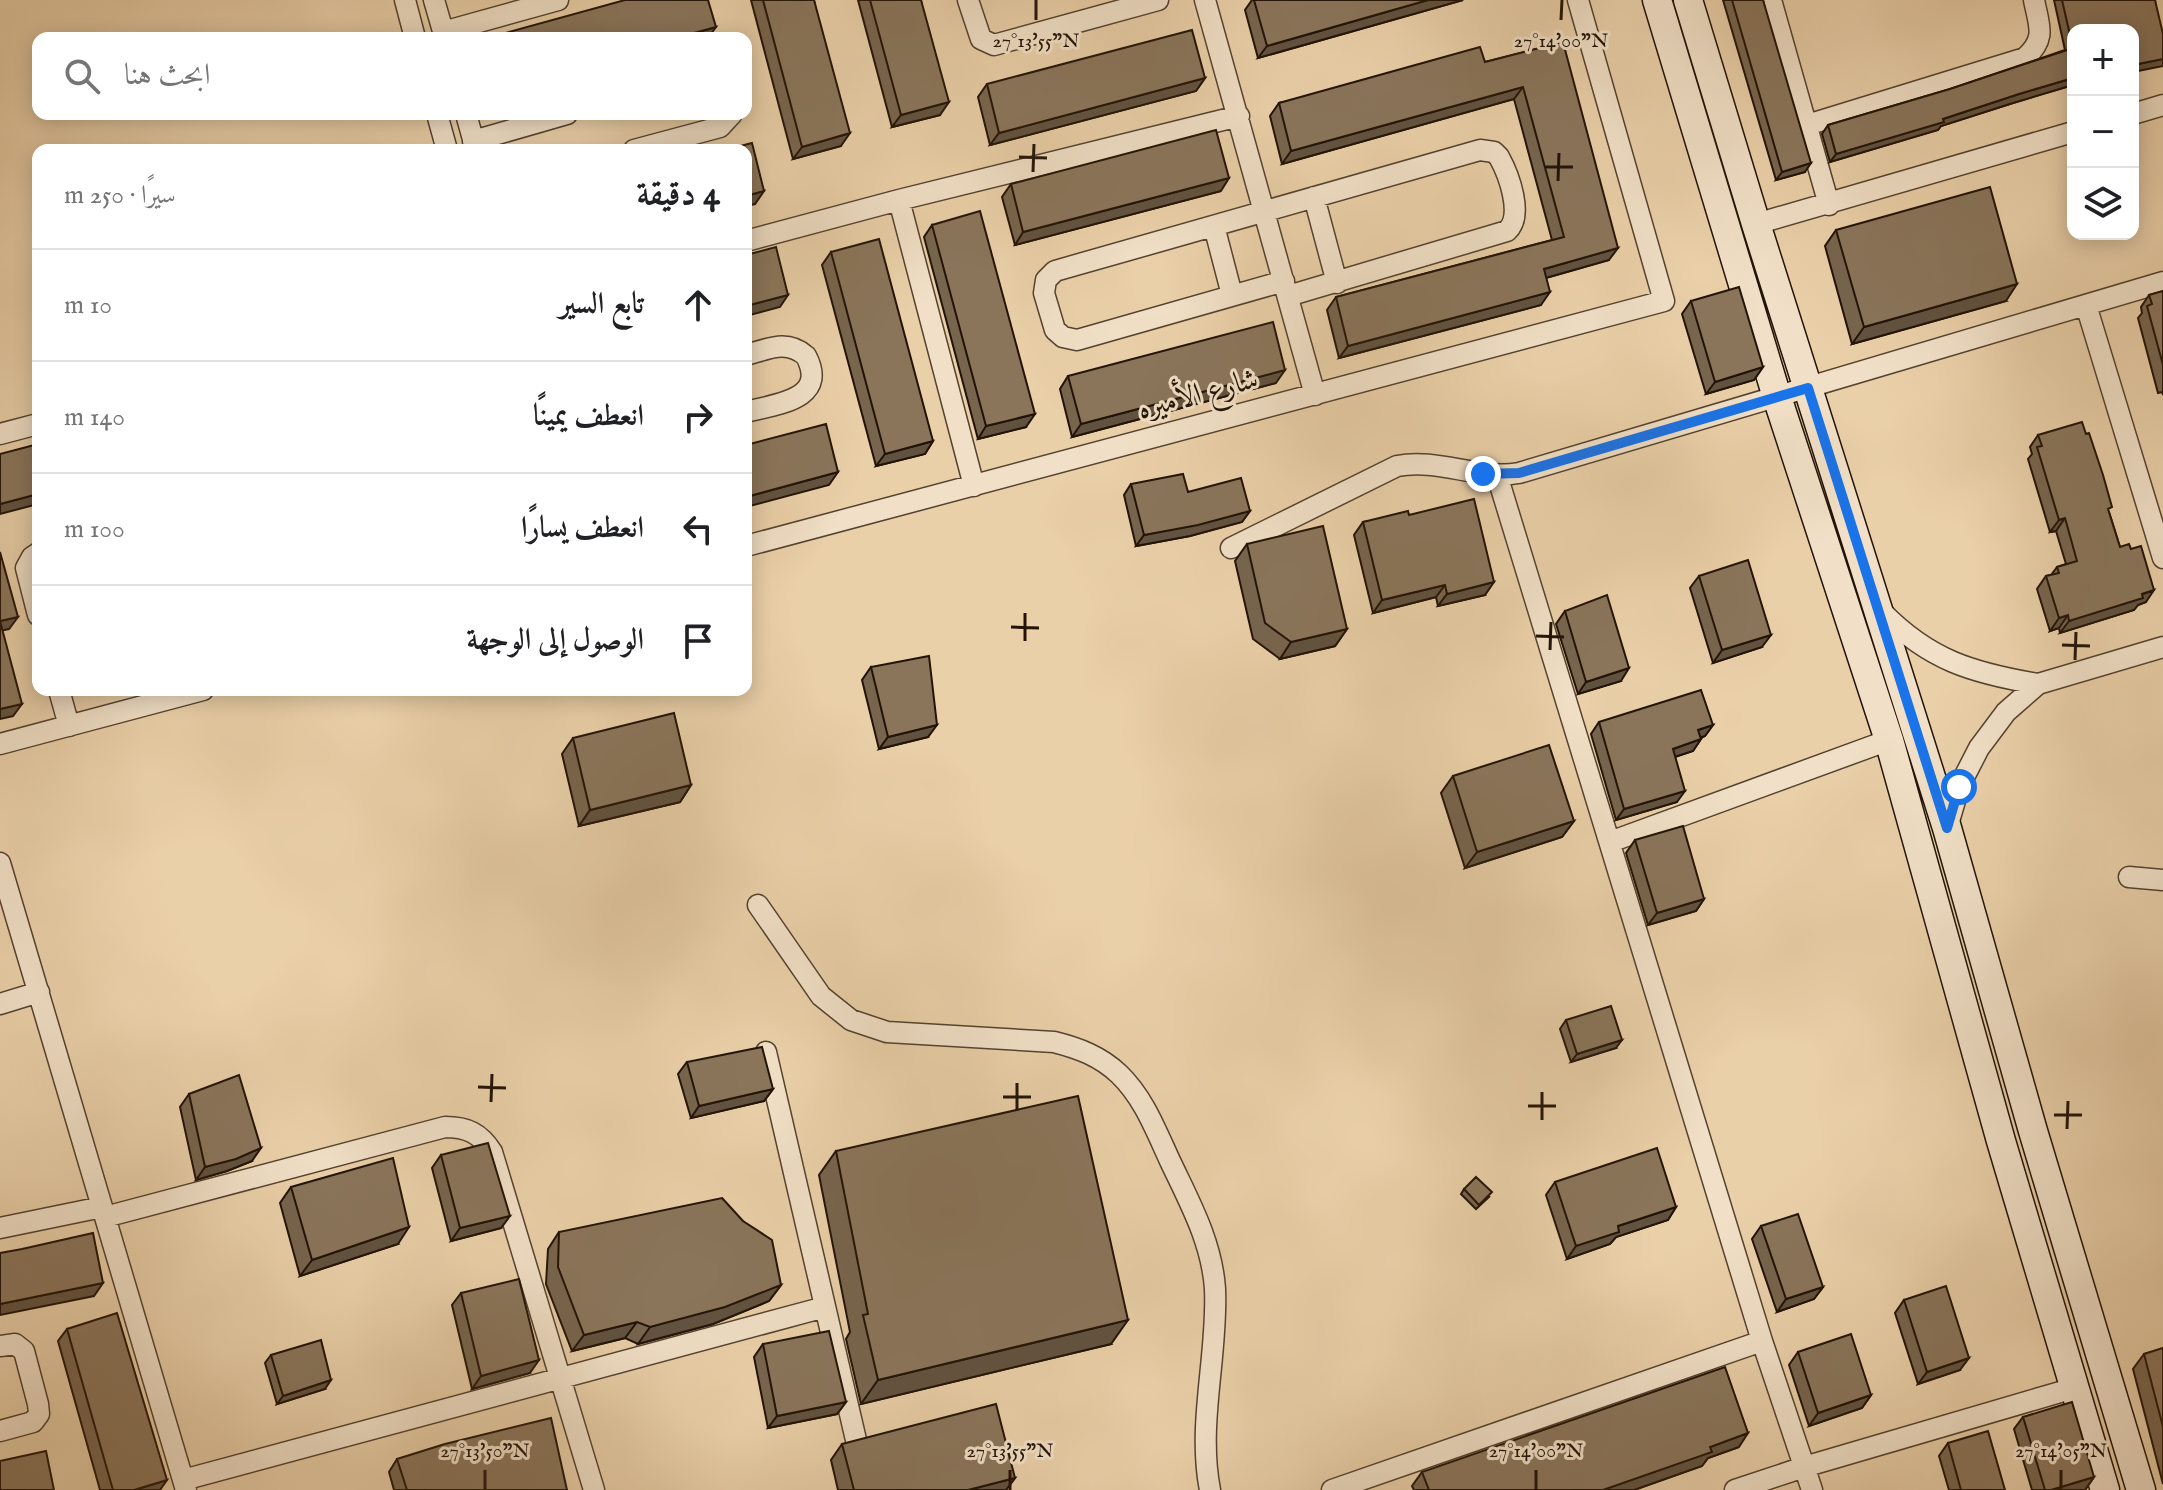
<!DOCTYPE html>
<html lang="ar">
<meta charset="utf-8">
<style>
body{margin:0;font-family:"IM FELL English",Amiri,serif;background:#f2f2f2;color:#202124;direction:rtl}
.controls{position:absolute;right:24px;top:24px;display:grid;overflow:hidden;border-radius:16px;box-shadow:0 4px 20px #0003}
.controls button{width:72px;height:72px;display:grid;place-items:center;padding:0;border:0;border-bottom:2px solid #e0e0e0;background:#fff;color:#202124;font:40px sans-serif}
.stop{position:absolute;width:24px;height:24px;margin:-18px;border:6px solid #1a73e8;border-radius:50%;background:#fff}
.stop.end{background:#1a73e8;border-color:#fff;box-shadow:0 2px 8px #0008}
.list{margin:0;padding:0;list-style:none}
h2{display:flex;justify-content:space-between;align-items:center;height:104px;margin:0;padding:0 32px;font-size:34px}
h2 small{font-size:26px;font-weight:400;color:#757577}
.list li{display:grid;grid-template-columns:52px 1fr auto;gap:24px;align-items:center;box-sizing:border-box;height:112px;padding:0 32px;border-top:2px solid #e0e0e0}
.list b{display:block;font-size:30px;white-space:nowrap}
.list em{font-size:26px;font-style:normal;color:#757577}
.icon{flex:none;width:44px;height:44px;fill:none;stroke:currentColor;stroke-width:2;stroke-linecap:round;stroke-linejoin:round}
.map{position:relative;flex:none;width:2163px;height:1490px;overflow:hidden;direction:ltr}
.search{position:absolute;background:#fff;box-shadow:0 4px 20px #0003;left:32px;top:32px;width:720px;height:88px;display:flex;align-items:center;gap:20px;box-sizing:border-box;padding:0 28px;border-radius:16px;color:#757577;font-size:30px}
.panel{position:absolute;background:#fff;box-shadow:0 4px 20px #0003;left:32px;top:144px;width:720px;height:552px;border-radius:16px;direction:rtl}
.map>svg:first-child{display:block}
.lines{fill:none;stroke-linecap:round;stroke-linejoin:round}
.street-casing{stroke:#54422f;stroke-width:23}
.secondary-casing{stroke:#221306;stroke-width:31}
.street{stroke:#f1e0c7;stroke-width:20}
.secondary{stroke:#f1e0c7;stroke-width:28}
.wall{fill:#77654e;stroke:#221306;stroke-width:2}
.shaded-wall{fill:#615240;stroke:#221306;stroke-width:2}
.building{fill:#8a755b;stroke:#221306;stroke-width:2}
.route{stroke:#1a73e8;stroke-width:10}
.ticks{fill:none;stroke:#221306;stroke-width:3}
.labels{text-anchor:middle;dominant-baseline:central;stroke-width:6;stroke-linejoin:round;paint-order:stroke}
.street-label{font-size:30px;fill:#221306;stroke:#f1e0c7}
.ticks-label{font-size:20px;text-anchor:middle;fill:#221306;stroke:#f1e0c7;stroke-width:6;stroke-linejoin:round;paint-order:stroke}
</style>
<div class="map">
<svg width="2163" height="1490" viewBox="0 0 2163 1490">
<rect width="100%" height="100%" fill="#ead0a9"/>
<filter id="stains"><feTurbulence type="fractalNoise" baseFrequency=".0025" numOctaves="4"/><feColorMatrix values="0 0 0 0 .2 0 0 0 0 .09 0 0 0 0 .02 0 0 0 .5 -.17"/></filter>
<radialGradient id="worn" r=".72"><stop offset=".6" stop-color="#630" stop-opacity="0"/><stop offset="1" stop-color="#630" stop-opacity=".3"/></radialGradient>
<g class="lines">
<g class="street-casing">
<path id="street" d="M405,0L415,38
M434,0L445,38
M968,0L981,39L994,45L1158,0
M1205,0L1315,395
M1771,0L1829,205
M443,32L558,0
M437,114L447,150
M466,114L476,150
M2133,114L2163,105
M1807,125L2025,58C2047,38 2039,26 2034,0
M473,141L567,114
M634,150L720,127L732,114
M1314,197L1337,283
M899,200L974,486
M1756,224L2073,132
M1214,226L1232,295
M746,241L899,200L1239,116
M1284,281L1077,340L1063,337L1055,330L1044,293L1046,280L1055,271L1480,150L1494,152L1499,157C1509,175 1524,216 1507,231L1288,296
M2086,305L2163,558
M746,355C768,349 787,339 806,356C829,400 776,404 746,412
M0,434L38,424
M1497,475L1762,1341L1812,1490
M746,546L1664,301L1578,0
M1231,548L1397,466C1439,458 1477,480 1519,473L2163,282
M38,553L32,557L26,568L38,615
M1882,612C1929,660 1972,673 2038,684
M59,690L69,726
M0,744L203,690
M1947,828L1959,787L1979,748L2006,712L2038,684L2163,647
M1610,842L1889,740
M0,863L186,1490
M2129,877L2163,880
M758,905L821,996L851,1020L887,1032L1054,1042C1078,1048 1100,1056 1119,1074C1144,1098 1156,1131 1171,1163C1190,1203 1212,1243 1215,1289C1218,1355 1197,1424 1210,1490
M0,1004L39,992
M766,1052L856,1440
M105,1217L445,1127C467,1127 480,1133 492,1152L594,1490
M0,1228L102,1207
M0,1346L15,1344L24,1351L38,1404L39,1414L33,1422L0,1431
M183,1480L825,1307
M1332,1490L1762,1341
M1735,1490L1804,1467L2074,1388"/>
</g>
<g class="secondary-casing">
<path id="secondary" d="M1657,0L1777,397L1889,740L2001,1141L2105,1490
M1688,0L1756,224L1947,828L2033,1131L2141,1490"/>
</g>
<use href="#street" class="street"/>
<use href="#secondary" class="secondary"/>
</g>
<path class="wall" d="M751,0H814L841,146L793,159Z
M858,0H921L940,115L892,127Z
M1252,0H1463L1258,58L1245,10Z
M1723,0H1763L1805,172L1776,180Z
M2054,0H2155L2163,66L2073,30V85L2013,103L1941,126L1938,130L1830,162L1822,134L1828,125L1950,89L2065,50Z
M1563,42L1609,260L1546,278L1541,305L1339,358L1327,310L1336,297L1552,240L1514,99L1282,164L1270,116L1279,103L1485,62Z
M1205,78L1196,91L990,145L978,97L987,84Z
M1011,184L1221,191L1015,245L1002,197Z
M932,225L1026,427L978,439L924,237Z
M1836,230L2006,301L1852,344L1825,246Z
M831,252L933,441L925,454L876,466L822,265Z
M2163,291V395L2162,392L2158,393L2138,318L2142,313L2141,307L2149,295Z
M1691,301L1763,367L1754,380L1706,394L1682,314Z
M1068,376L1276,383L1072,437L1060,389Z
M2038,435L2109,512L2120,547L2146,602L2138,605L2134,610L2060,633L2059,628L2050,631L2037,589L2046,576L2051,575L2057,567L2066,564L2056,531L2050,532L2028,459L2032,454L2030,447Z
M1131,484L1250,511L1242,522L1190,536L1136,546L1124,495Z
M1409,515L1485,595L1438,606L1436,597L1373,613L1354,535L1363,522Z
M1247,544L1347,629L1335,646L1280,659L1253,639L1235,561Z
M1699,576L1762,647L1713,663L1690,588Z
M1565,611L1621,681L1578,694L1556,624Z
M871,667L928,737L879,749L862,680Z
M1599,722L1713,725L1705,736L1701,738V739L1693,751L1675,757L1677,802L1616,820L1591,734Z
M573,738L691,785L680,802L579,826L562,754Z
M1453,776L1574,821L1562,837L1465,868L1441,793Z
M1635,840L1704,899L1696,911L1648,925L1626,853Z
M1566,1020L1616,1048L1571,1062L1560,1029Z
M687,1062L773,1089L764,1101L691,1118L678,1074Z
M189,1094L252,1161L227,1171L196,1180L180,1107Z
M836,1151L1111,1344L861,1404L846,1339L850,1332L819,1175Z
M441,1155L501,1228L451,1241L432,1168Z
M1555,1182L1676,1207L1668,1220L1616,1237L1610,1244L1567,1259L1546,1195Z
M291,1187L398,1244L300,1276L280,1203Z
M1464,1189L1489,1197L1476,1209L1461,1194Z
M1761,1226L1823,1287L1814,1299L1777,1312L1752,1239Z
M559,1232L781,1285L769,1301L713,1324L638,1344L625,1338L572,1351L546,1284L548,1249Z
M461,1293L530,1373L472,1389L452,1305Z
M1904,1300L1960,1370L1918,1384L1895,1313Z
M67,1329L160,1490H100L58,1341Z
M763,1344L846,1402L837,1414L768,1428L754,1357Z
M2163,1348V1484L2133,1369L2144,1354Z
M1798,1352L1871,1395L1862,1408L1809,1426L1789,1365Z
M271,1355L325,1389L277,1404L265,1363Z
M2023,1417L2094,1477L2085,1490H2032L2014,1429Z
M1948,1443L2005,1490H1949L1939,1456Z
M842,1444L1015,1478L1006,1490H838L831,1460Z
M1739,1447L1708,1458L1702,1466L1634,1490H1414L1412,1486L1422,1472Z
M397,1459L567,1490H394L389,1472Z"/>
<path class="shaded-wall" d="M1428,0H1463L1258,58L1267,46Z
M716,27L708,38H676Z
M2163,59V66L2133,72V65Z
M1205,78L1196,91L990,145L999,133Z
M2073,78V85L2013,103L1941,126L1938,130L1830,162L1836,154L2019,94Z
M1523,87L1514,99L1282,164L1291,151Z
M949,102L940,115L892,127L901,115Z
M850,133L841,146L793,159L802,147Z
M1811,163L1805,172L1776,180L1782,172Z
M1229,178L1221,191L1015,245L1023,232Z
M764,191L755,204L746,206V196Z
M1618,248L1609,260L1535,281L1544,269Z
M2017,284L2006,301L1852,344L1864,327Z
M1550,292L1541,305L1339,358L1348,346Z
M788,295L780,307L746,316V306Z
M1763,367L1754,380L1706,394L1715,382Z
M1285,370L1276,383L1072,437L1081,424Z
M1035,414L1026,427L978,439L986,426Z
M933,441L925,454L876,466L885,454Z
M838,472L829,485L746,507V497Z
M38,494V504L0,514V504Z
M1250,511L1242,522L1190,536L1136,546L1144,535Z
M2065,518L2056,531L2050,532L2059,520Z
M1494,582L1485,595L1438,606L1447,594Z
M1445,585L1436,597L1373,613L1382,600Z
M2154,590L2146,602L2138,605L2134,610L2060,633L2069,621Z
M2068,615L2059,628L2050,631L2059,618Z
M18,617L9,629L0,631V621Z
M1347,629L1335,646L1280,659L1291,642Z
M1771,635L1762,647L1713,663L1722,650Z
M1629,668L1621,681L1578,694L1586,682Z
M22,704L13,716L0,719V709Z
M937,725L928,737L879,749L888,737Z
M1713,725L1705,736L1690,741L1698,730Z
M1701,739L1693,751L1665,760L1673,749Z
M691,785L680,802L579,826L590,810Z
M1685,791L1677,802L1616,820L1624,809Z
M1574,821L1562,837L1465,868L1477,852Z
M1704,899L1696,911L1648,925L1657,913Z
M1622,1040L1616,1048L1571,1062L1577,1054Z
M773,1089L764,1101L691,1118L699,1106Z
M261,1148L252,1161L227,1171L196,1180L205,1167Z
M1676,1207L1668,1220L1616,1237L1610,1244L1567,1259L1576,1246L1618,1226Z
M510,1216L501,1228L451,1241L460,1228Z
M409,1227L398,1244L300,1276L312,1260Z
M103,1283L94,1296L0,1315V1304Z
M781,1285L769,1301L713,1324L638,1344L650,1327Z
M1823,1287L1814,1299L1777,1312L1786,1299Z
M1128,1320L1111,1344L861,1404L878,1380Z
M637,1322L625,1338L572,1351L584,1335Z
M1969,1358L1960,1370L1918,1384L1927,1372Z
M539,1360L530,1373L472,1389L481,1376Z
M331,1380L325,1389L277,1404L283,1396Z
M1871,1395L1862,1408L1809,1426L1818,1413Z
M846,1402L837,1414L768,1428L777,1416Z
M1748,1433L1739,1447L1708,1458L1702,1466L1634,1490H1603L1710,1447Z
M2094,1477L2085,1490H2051Z
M1015,1478L1006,1490H968Z
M167,1480L160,1490H134Z"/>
<path class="building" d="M625,0H708L716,27L676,38H487Z
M763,0H814L850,133L802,147Z
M870,0H921L949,102L901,115Z
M1254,0H1428L1267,46Z
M1732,0H1763L1811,163L1782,172Z
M2062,0H2155L2163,34V59L2133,65V30H2073V78L2019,94L1943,119L1944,122L1836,154L1828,125L1950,89L2073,48Z
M1192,30L1205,78L999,133L987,84Z
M1563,42L1618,248L1544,269L1550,292L1348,346L1336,297L1564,237L1523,87L1291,151L1279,103L1480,47L1485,62Z
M1216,130L1229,178L1023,232L1011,184Z
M752,143L764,191L746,196V150H725Z
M1990,187L2017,284L1864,327L1836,230Z
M980,211L1035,414L986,426L932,225Z
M879,239L933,441L885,454L831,252Z
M776,247L788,295L746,306V255Z
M1739,287L1763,367L1715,382L1691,301Z
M2163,291V365L2147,306L2152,304L2149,295Z
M1273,322L1285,370L1081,424L1068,376Z
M2082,422L2086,434L2089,433L2103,475L2112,507L2108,509L2120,547L2129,544L2131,549L2141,546L2154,590L2142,594L2143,598L2069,621L2068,615L2059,618L2046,576L2059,573L2057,567L2077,561L2065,518L2059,520L2037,447L2042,446L2038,435Z
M826,424L838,472L746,497V445Z
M38,444V494L0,504V454Z
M1183,474L1188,492L1241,478L1250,511L1198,525L1144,535L1131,484Z
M1474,499L1494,582L1447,594L1445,585L1382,600L1363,522L1408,511L1409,515Z
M1323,526L1347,629L1291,642L1265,623L1247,544Z
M0,552L18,617L0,621L22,704L0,709Z
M1748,560L1771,635L1722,650L1699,576Z
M1607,595L1629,668L1586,682L1565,611Z
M929,656L937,725L888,737L871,667Z
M1701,690L1713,725L1698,730L1701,739L1673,749L1685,791L1624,809L1599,722Z
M674,713L691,785L590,810L573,738Z
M1549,745L1574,821L1477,852L1453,776Z
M1683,826L1704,899L1657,913L1635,840Z
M1611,1006L1622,1040L1577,1054L1566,1020Z
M762,1047L773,1089L699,1106L687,1062Z
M239,1075L261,1148L236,1159L205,1167L189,1094Z
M1078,1096L1128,1320L878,1380L863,1315L868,1314L836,1151Z
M488,1143L510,1216L460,1228L441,1155Z
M1657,1148L1676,1207L1618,1226L1619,1232L1576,1246L1555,1182Z
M393,1158L409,1227L312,1260L291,1187Z
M1476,1177L1492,1192L1479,1205L1464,1189Z
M722,1198L743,1221L772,1240L781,1285L725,1307L650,1327L637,1322L584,1335L558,1267L559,1232Z
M1798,1214L1823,1287L1786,1299L1761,1226Z
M93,1233L103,1283L0,1304V1253L22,1249Z
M519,1279L539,1360L481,1376L461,1293Z
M1946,1286L1969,1358L1927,1372L1904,1300Z
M117,1313L167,1480L134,1490H113L67,1329Z
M829,1331L846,1402L777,1416L763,1344Z
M1851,1334L1871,1395L1818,1413L1798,1352Z
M321,1340L331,1380L283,1396L271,1355Z
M2163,1348V1427L2144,1354Z
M1725,1367L1748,1433L1710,1447L1712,1452L1603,1490H1429L1422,1472Z
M2072,1402L2094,1477L2051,1490H2045L2023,1417Z
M996,1404L1015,1478L968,1490H854L842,1444Z
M551,1418L567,1490H407L397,1459L445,1444Z
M1988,1431L2005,1490H1961L1948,1443Z
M46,1451L54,1490H0V1461Z"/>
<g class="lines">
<path class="route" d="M1483,474L1519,473L1808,388L1947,828L1959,787"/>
</g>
<path class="ticks" d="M1036,20V0M1561,20L1562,0M1019,157L1047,158M1545,167H1573M1033,172L1034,144M1558,181L1559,153M1011,627L1039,628M1536,636L1564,637M1025,641V613M2062,645L2090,646M1550,650L1551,622M2075,660L2076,632M478,1087L506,1088M1003,1097H1031M491,1102L492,1074M1528,1106H1556M1017,1111V1083M2054,1115H2082M1542,1120V1092M2067,1129L2068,1101M485,1490V1470M1010,1490V1470M1536,1490V1470M2061,1490V1470"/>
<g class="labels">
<g class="street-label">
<text transform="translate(1198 395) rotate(-15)">شارع الأميره</text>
</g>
</g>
<g class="ticks-label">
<text x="1036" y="47">27°13'55"N</text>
<text x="1561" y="47">27°14'00"N</text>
<text x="485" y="1457">27°13'50"N</text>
<text x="1010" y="1457">27°13'55"N</text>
<text x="1536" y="1457">27°14'00"N</text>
<text x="2061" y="1457">27°14'05"N</text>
</g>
<rect width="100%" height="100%" filter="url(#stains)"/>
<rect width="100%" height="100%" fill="url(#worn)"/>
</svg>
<div class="controls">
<button>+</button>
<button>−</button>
<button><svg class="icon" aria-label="layers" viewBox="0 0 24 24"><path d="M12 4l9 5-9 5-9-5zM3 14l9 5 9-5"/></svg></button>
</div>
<div class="stop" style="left:1959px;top:787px"></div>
<div class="stop end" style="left:1483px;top:474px"></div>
<div class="search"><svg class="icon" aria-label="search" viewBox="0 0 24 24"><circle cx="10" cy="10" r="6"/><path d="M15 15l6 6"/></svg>ابحث هنا</div>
<section class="panel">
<h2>4 دقيقة<small>سيرًا · 250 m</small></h2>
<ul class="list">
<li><svg class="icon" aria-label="ahead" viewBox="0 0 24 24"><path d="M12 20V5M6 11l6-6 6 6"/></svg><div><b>تابع السير</b></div><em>10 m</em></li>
<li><svg class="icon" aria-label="right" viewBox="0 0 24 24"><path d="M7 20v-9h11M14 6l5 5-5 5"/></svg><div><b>انعطف يمينًا</b></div><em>140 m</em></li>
<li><svg class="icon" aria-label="left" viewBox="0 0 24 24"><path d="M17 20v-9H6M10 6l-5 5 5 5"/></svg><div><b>انعطف يسارًا</b></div><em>100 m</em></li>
<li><svg class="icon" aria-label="arrive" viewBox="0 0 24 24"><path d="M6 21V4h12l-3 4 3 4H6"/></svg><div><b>الوصول إلى الوجهة</b></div></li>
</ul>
</section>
</div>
